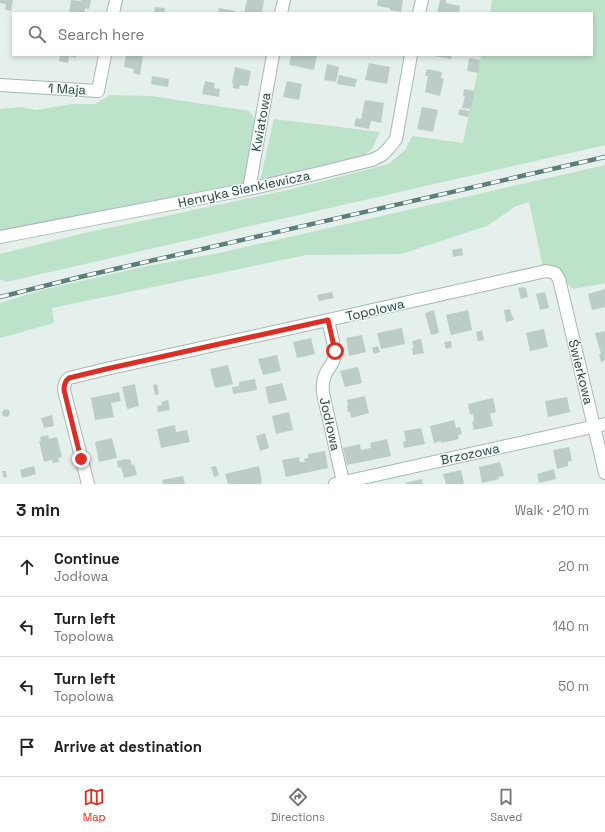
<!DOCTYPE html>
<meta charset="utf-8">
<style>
body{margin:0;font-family:"Space Grotesk",sans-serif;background:#f2f2f2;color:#222}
.stop{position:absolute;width:12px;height:12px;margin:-9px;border:3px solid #d93025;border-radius:50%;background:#fff}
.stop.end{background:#d93025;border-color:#fff;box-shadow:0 1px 4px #0008}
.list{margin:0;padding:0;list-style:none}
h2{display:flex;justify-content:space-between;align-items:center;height:52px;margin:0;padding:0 16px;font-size:17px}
h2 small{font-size:13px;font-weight:400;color:#767676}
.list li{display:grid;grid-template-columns:26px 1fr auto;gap:12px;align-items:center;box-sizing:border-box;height:60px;padding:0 16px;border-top:1px solid #e0e0e0}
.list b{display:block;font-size:15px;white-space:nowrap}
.list p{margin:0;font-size:13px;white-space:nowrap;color:#767676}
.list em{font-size:13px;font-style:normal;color:#767676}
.icon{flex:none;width:22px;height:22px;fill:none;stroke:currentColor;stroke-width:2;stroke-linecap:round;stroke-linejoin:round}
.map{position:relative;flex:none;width:605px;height:484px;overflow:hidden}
.search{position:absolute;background:#fff;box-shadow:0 2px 6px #0003;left:12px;right:12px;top:12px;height:44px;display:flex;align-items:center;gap:10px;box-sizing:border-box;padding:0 14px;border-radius:0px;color:#767676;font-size:15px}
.sheet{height:292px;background:#fff}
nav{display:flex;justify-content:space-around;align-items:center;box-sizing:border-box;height:56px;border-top:1px solid #e0e0e0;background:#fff;font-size:11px;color:#767676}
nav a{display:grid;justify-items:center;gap:2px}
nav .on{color:#d93025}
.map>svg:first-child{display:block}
.green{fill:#bce2ca}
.building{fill:#bccdc8}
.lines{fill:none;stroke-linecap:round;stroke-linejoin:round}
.minor-casing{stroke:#a7b8b4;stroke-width:14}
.minor{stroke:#fff;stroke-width:12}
.rail-casing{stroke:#5c7e79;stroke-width:4.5}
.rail{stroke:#f6fbf9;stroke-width:3;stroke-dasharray:9;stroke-linecap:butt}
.route{stroke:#d93025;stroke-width:5}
.labels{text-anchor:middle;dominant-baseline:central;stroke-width:3;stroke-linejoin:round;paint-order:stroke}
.street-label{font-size:13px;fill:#22433e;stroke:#f6fbf9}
</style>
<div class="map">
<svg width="605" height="484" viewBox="0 0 605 484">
<rect width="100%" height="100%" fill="#e5efec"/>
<path class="green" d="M492,0H605V145L6,282L0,279V254L85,233L288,190L389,164L405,150L412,136L463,143L481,55H592V13H490Z
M110,95L152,96L249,111L255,119L244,183L0,231V109L21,107L36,110L72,104H95Z
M274,119L380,132L372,149L363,156L260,181Z
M605,165V283L574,289L543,267L529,202L516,206L487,226L401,254L306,255L52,308L54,323L0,338V303L42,290L147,266L219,253Z"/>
<path class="building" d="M0,0H13L11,11L5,10L6,4L0,3Z
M71,0L81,1V0H91L89,9L85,8L84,13H69Z
M247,0H264L262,13H244Z
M378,0H403L401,12L390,10V8L377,6Z
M440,0H446V3L460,6L459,13H437Z
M155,7L165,8L164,13L154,12Z
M219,8L235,11V13H218Z
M60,55H76V58L69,56L68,63L59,61Z
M126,55H143L140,75L133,73L134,69L124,67Z
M291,55H317L314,70L289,65Z
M434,55H452L451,59L434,56Z
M469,58L480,60L478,73L467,71Z
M369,63L390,67L387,84L365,80Z
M327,64L339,67L336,82L324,80Z
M235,67L251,71L248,86L240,85L239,89L233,88V83H232Z
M427,69L442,72L441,78L444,79L440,96L425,92L428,76H425Z
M339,75L357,79L355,87L337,84Z
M152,76L169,79L168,87L151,84Z
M205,81L215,83L214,88L220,89L219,97L202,94Z
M287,81L302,84L299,100L283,97Z
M464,89L475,91L471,109L462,108L465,96H463Z
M365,100L384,103L381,123L371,121L369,129L354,126L356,118L361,119Z
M422,107L438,110L433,132L417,129Z
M460,109L470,111L468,117L458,115Z
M462,248L463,255L453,257L452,250Z
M524,288H526L528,297L521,299L518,288L524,287Z
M605,289V307L592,310L588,294Z
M332,292L334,298L319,301L317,295Z
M545,292L549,308L540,310L536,294Z
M510,309L512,316H513L514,320L506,322L504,310Z
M434,310L439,333L431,335L425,313Z
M468,310L472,330L451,335L446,315Z
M402,328L405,344L381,349L377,333Z
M544,329L548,347L530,351L526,333Z
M482,330L484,340L478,341L476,332Z
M605,331V360L601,362L599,354H601L595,333Z
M362,335L366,352L349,356L346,338Z
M311,338L315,354L297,358L293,342Z
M421,339L424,353L413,355L412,348L414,347L412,341Z
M451,341L452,347L446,349L444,342Z
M378,346L380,352L374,354L372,348Z
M277,355L281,371L263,375L258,359Z
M228,365L233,384L215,388L210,369Z
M358,367L362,383L345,387L340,371Z
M255,379L257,390L233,394L232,387L239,386V382Z
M282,383L287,400L269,404L265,387Z
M135,384L139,406L127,409L122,387Z
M157,384L159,394L155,395L153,385Z
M119,392L121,401L111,403L114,417L95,420L91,398Z
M365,396L369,413L351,418L350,412H348L347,405H348L347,400Z
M567,397L570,412L548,417L545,401Z
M493,398L496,412L490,414L493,426L474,430L472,422L474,421L473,414H470L468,404Z
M168,400L170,410L158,412L157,406L162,405L161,402Z
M5,409L9,410L10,414L7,417L3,416L2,412Z
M289,412L293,430L276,434L272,416Z
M52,415L54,426L44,428L41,418Z
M454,420L456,428L460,427L462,434L458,435L459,439L441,443V441L434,443L430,426Z
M175,425L176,432L187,430L190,442L161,448L157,429Z
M421,428L425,444L404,448L403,442L406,441L404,431Z
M265,433L269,448L260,451L256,436Z
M48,435L49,439L57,437L62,457L58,458L59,462L53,463L52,460L44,462L39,441H41L40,437Z
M112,438L117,458L99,462L95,442Z
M387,439L391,456L347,465L343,448L360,444L361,450L371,448L370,443Z
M569,447L572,461L568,462V466L557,469L553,450Z
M325,451L328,468L286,477L282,460L299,457L300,462H305L304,459L308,458V454Z
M127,459V460L130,459L132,465L134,464L137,475L124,478L121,467L118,468L117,461Z
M500,462L504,476L498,477L499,479L482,483L479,467Z
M34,466L36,474L22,478L20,470Z
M216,466L219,475L214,477L211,467Z
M259,466L262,481L261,482V484H228L225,474Z
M554,469L556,479L539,483L537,474Z
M461,470L464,484H446L443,474Z
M2,471H6L7,477L4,478Z
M183,476L185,484H163L162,480Z
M422,479L423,484H405V483Z"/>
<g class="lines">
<g class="minor-casing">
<path id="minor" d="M113,13L116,0
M281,13L284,0
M419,13L422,0
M0,85L98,91L105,55
M249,189L273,55
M0,237L249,189L315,174L372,160L382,155L389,148L396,139L411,55
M328,320L335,351C335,360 332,364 327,371C323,378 322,385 323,393L343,482
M88,484L64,390C64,385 65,381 69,378L106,369L328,320L546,271L555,273L559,279L605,473
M335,484L605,424"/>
</g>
<use href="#minor" class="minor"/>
<g class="rail-casing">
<path id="rail" d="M0,297L80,277L605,157"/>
</g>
<use href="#rail" class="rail"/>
</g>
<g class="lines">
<path class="route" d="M81,459L64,390C64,385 65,381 69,378L106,369L328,320L335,351"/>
</g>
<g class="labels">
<g class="street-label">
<text transform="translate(67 89) rotate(3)">1 Maja</text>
<text transform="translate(261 122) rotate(-80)">Kwiatowa</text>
<text transform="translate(244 189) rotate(-12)">Henryka Sienkiewicza</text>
<text transform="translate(375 310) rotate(-13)">Topolowa</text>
<text transform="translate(581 372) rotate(76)">Świerkowa</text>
<text transform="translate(330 424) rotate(77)">Jodłowa</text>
<text transform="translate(470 454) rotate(-12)">Brzozowa</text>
</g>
</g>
</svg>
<div class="stop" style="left:335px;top:351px"></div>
<div class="stop end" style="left:81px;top:459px"></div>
<div class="search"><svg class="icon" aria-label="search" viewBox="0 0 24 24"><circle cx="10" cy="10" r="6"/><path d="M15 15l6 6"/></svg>Search here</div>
</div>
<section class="sheet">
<h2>3 min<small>Walk · 210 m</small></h2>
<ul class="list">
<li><svg class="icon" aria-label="ahead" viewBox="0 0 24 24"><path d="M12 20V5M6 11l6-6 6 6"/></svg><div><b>Continue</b><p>Jodłowa</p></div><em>20 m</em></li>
<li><svg class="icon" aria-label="left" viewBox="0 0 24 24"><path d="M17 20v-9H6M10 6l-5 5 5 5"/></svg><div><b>Turn left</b><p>Topolowa</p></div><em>140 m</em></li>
<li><svg class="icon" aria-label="left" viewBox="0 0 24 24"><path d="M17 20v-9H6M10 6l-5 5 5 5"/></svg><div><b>Turn left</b><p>Topolowa</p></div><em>50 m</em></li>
<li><svg class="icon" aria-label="arrive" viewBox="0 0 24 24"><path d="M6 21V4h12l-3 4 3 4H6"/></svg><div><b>Arrive at destination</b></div></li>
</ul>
</section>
<nav>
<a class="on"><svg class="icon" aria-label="map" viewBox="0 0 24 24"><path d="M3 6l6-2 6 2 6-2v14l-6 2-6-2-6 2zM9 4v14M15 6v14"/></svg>Map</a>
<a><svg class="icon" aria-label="directions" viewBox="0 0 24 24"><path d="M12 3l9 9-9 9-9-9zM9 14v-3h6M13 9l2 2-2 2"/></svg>Directions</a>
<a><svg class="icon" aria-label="saved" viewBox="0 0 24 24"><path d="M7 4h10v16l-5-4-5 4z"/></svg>Saved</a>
</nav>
